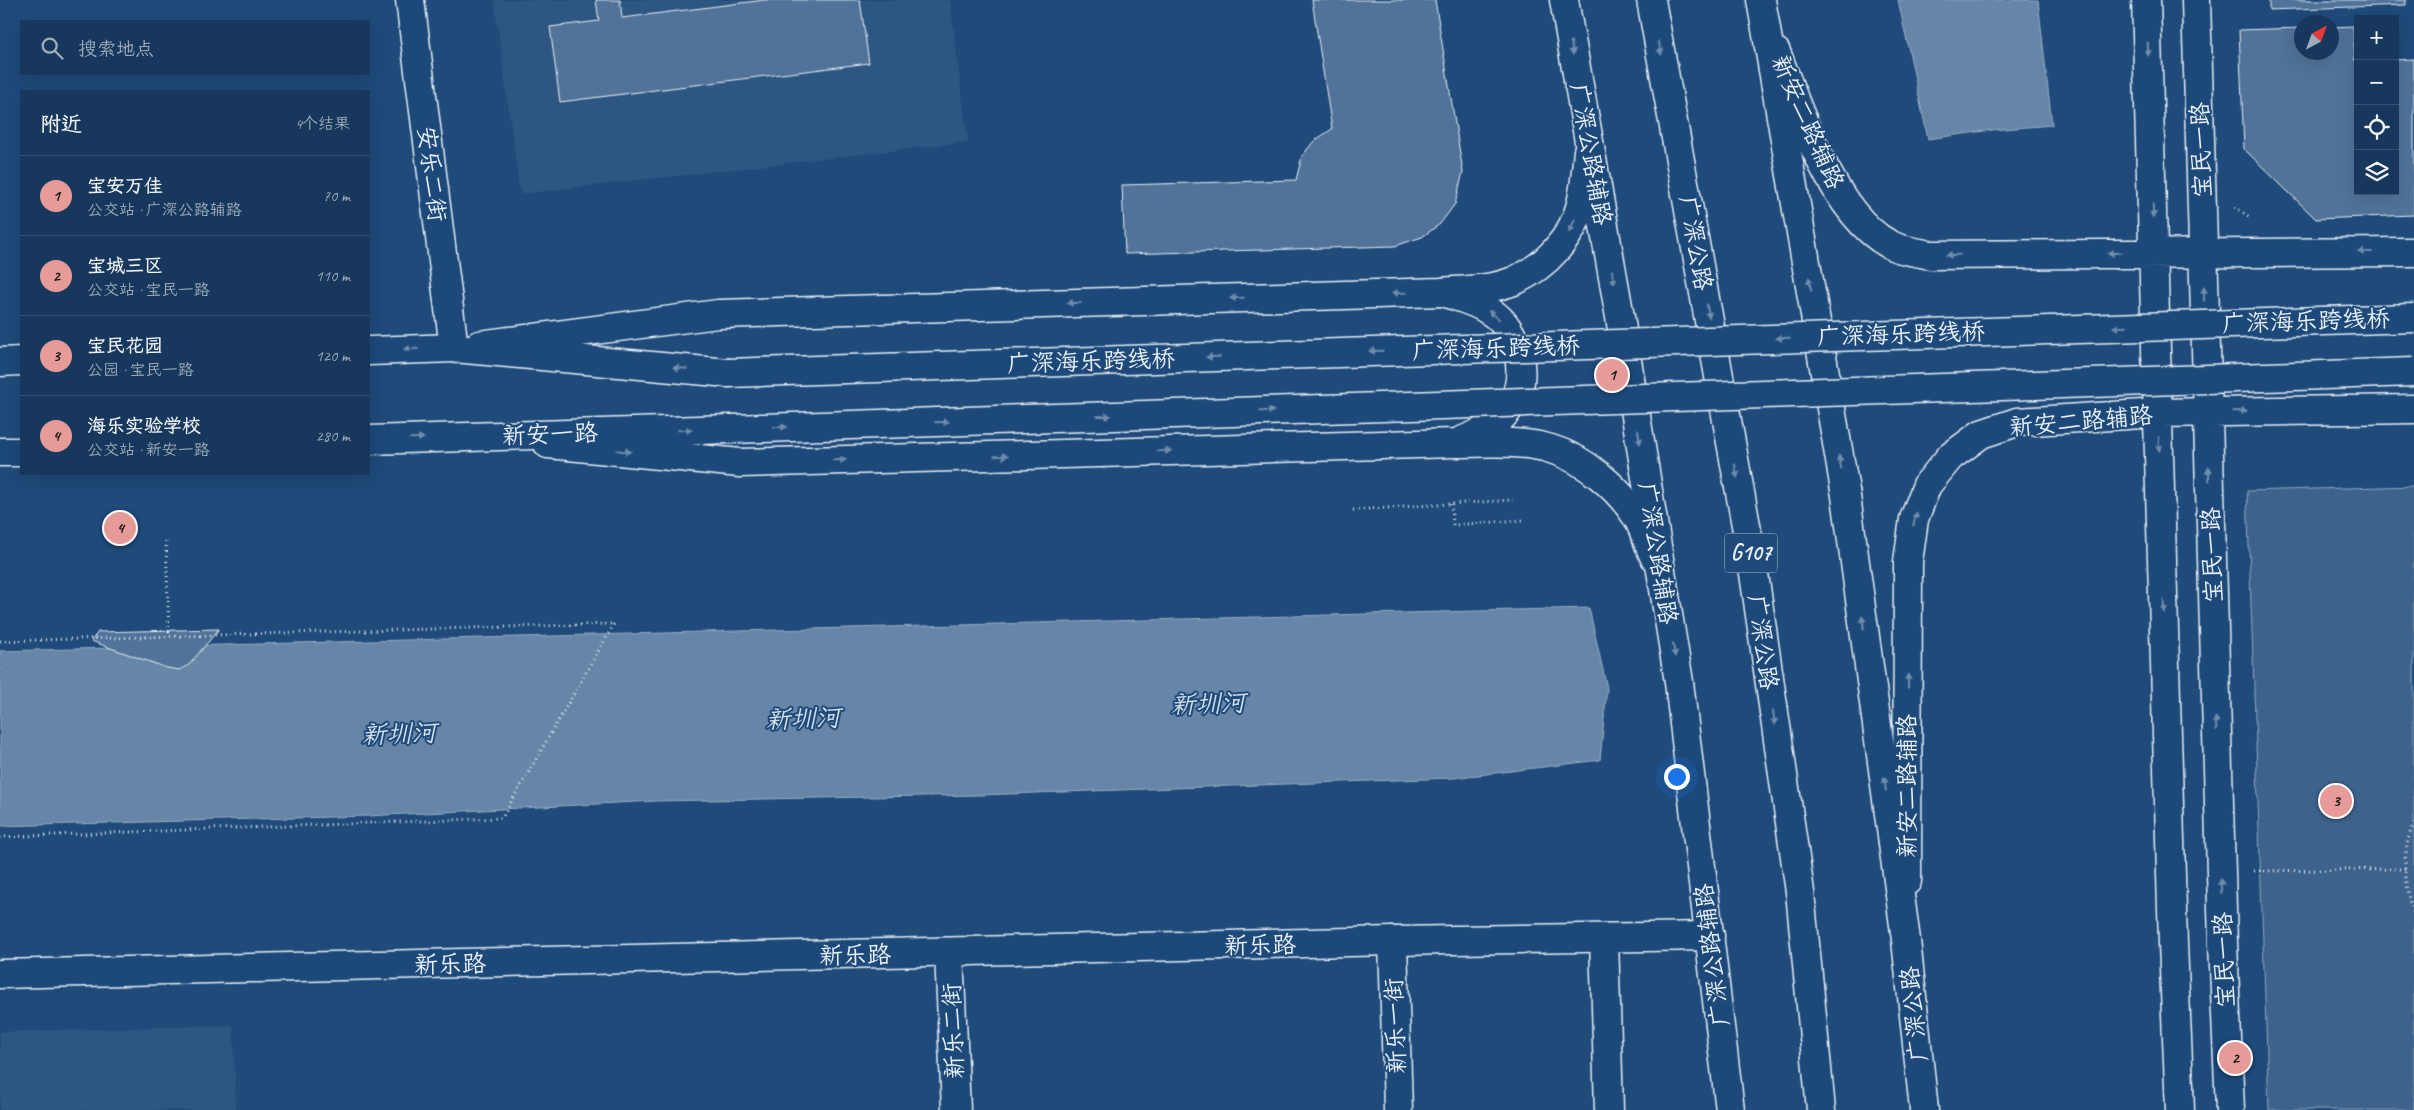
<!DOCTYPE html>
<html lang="zh">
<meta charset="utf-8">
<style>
body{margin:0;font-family:Caveat,"LXGW WenKai TC",sans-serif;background:#203f62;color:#f1f3f6}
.controls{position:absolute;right:15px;top:15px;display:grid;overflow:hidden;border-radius:0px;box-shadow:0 5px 20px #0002}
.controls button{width:45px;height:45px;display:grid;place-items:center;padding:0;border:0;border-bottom:1px solid #365272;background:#17385c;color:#f1f3f6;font:25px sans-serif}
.compass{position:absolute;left:2294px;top:15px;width:45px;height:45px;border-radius:50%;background:#17385c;box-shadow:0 5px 20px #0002;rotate:41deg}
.you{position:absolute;left:1676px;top:776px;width:18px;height:18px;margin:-12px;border:4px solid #fff;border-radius:50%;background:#1a73e8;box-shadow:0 0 0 8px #1a73e833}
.badge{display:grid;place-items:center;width:32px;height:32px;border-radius:50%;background:#e69b98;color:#111;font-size:16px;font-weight:700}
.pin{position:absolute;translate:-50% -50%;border:2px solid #fff;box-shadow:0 1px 5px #0006}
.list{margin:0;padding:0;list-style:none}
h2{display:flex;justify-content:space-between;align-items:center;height:65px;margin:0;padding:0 20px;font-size:21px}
h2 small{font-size:16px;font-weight:400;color:#9eacbb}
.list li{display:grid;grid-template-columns:32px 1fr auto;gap:15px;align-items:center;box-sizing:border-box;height:80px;padding:0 20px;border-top:1px solid #365272}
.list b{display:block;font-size:19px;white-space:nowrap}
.list p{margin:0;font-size:16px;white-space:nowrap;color:#9eacbb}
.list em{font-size:16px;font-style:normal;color:#9eacbb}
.icon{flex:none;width:28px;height:28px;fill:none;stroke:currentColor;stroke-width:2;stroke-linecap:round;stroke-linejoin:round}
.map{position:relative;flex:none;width:2414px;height:1110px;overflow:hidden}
.search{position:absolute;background:#17385c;box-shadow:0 5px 20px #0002;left:20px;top:20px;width:350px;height:55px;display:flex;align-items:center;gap:12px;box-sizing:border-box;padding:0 18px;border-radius:0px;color:#9eacbb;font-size:19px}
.panel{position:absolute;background:#17385c;box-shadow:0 5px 20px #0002;left:20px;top:90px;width:350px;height:385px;border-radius:0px}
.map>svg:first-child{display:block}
.built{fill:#2e5683}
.green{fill:#3c628c;stroke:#92aac2}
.water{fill:#6685a7;stroke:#9ab0c7}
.building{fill:#517399;stroke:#e8f1f8}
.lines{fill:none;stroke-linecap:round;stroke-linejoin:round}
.street-casing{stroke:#e8f1f8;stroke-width:31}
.secondary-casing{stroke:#e8f1f8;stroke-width:31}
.primary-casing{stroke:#e8f1f8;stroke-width:31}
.highway-casing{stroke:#e8f1f8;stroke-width:31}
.path{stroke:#e8f1f8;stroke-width:3;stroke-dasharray:1 4;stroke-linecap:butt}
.street{stroke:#1f4a7a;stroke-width:28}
.secondary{stroke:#1f4a7a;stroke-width:28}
.primary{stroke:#1f4a7a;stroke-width:28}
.highway{stroke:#1f4a7a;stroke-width:28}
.primary-bridge-casing{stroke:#e8f1f8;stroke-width:31;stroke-linecap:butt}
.primary-bridge{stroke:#1f4a7a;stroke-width:28}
.oneway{fill:#6f8dac}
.labels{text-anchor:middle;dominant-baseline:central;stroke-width:4;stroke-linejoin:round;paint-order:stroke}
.shield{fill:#1f4a7a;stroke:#acbfd2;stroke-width:1}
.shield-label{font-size:22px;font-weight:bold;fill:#e8f1f8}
.street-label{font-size:24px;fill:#e8f1f8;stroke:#1f4a7a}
.water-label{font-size:25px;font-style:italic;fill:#d4e1ec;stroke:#1f4a7a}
</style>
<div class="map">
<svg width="2414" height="1110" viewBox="0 0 2414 1110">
<rect width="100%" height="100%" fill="#1f4a7a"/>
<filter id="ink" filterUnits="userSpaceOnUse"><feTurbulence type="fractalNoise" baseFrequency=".02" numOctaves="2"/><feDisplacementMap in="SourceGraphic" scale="10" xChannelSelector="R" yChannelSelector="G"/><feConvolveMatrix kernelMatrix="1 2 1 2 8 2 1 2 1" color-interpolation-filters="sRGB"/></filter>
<g filter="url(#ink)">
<path class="built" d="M494,0H950L968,142L520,194Z
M233,1025L236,1110H0V1032Z"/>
<path class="green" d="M2414,486V1110H2269L2247,491Z"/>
<path class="water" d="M1898,0H2038L2052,125L1992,130L1928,139Z
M1589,608L1607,688L1600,760L1454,778L980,795L655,801L368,816L0,826V651Z"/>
<path class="building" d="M596,0H620L622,18L765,0H860L869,63L560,102L550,27L599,21Z
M1312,0H1435L1463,172L1455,204L1440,224L1422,237L1395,246L1125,254L1122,185L1296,180L1302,156L1314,141L1332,129Z
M2269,0H2406V5L2269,10Z
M2353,26L2355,61H2358V191H2395V60L2414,59V215L2316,219L2244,149L2239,30L2302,28V52H2332V27Z
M219,629L189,665L179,670L167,668L91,641L98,632Z"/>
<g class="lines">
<g class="street-casing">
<path id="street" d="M410,0L454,348
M1604,938L1609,1110
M1393,941L1398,1110
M949,953L956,1110"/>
</g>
<g class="secondary-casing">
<path id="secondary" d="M2146,0L2173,944L2180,1110
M2196,0L2223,943L2230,1110
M1776,52C1798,108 1836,226 1898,248C1908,251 1920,253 1931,255L2414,252
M1449,294C1464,299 1479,303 1491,312C1505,321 1514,337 1518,352C1529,398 1503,426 1461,441
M479,345L718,314L1441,292C1465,290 1493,290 1516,280C1546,266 1573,237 1581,204C1585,187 1586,169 1588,151
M548,444L740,463L1455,443C1486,443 1521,440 1551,449C1585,459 1618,488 1637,517C1644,529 1648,544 1654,556
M1907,881L1908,562L1914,519L1927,485L1950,457L1981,434L2017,422L2158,413L2414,409
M0,974L1393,941L1710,936"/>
</g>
<g class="primary-casing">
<path id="primary" d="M1564,0L1620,317L1679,682L1730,1110
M369,351L454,348L728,373
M0,362L21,361
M369,440L731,429
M0,452H21"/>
</g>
<g class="highway-casing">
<path id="highway" d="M1651,0L1751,553L1800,892L1821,1110
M1761,0L1846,496L1906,940L1924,1110"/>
</g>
<path class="path" d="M2235,207L2251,218
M1451,504L1453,525L1523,520
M1353,510L1513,500
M166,541L169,636
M0,641L613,624
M2414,823C2401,851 2403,887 2414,915
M0,837L502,818L614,624
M2254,871L2405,869"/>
<use href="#street" class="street"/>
<use href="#secondary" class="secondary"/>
<use href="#primary" class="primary"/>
<use href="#highway" class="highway"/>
<g class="primary-bridge-casing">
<path id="primary-bridge" d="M728,373L2414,318
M731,429L2414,372"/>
</g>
<use href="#primary-bridge" class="primary-bridge"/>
</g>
<defs><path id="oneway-solid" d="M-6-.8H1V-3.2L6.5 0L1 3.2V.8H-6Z" transform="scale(1.25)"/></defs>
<g class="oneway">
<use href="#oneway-solid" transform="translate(1572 48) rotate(80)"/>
<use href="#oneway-solid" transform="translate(1660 48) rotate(79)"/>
<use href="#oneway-solid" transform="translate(2148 49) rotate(88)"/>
<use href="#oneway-solid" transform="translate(2153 211) rotate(89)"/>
<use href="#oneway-solid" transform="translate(1572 226) rotate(113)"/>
<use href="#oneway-solid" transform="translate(2365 252) rotate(180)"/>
<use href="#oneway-solid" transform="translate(2115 253) rotate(179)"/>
<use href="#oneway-solid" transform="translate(1953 255) rotate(179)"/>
<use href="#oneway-solid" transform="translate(1613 277) rotate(80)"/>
<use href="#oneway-solid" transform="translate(1810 284) rotate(-100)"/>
<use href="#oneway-solid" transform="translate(1399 293) rotate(178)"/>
<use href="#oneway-solid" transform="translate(2204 294) rotate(-91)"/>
<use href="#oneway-solid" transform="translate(1237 298) rotate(178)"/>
<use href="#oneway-solid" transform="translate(1074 303) rotate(178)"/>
<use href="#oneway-solid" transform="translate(1708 311) rotate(80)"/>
<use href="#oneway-solid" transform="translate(1494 315) rotate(-141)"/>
<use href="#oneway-solid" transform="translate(2120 327) rotate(178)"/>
<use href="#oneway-solid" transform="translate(1783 338) rotate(178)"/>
<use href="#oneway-solid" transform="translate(411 349) rotate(178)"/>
<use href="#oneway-solid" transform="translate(1376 351) rotate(178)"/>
<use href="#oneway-solid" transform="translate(1213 357) rotate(178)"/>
<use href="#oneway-solid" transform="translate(680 368) rotate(-175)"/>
<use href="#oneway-solid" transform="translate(1267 411) rotate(-2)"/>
<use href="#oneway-solid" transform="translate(2240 411) rotate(-1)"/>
<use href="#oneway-solid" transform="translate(1104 416) rotate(-2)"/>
<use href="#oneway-solid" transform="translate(942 422) rotate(-2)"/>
<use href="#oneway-solid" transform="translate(780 427) rotate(-2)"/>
<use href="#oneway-solid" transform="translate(685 430) rotate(-2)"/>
<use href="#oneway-solid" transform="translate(1639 437) rotate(81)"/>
<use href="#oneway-solid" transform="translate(417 438) rotate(-2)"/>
<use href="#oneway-solid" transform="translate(2159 444) rotate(88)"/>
<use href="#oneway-solid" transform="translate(624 451) rotate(6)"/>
<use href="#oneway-solid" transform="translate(1164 451) rotate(-2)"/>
<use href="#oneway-solid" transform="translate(1001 456) rotate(-2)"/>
<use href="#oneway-solid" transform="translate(839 460) rotate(-2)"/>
<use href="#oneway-solid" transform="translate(1840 462) rotate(-100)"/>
<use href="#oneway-solid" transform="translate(1736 471) rotate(80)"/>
<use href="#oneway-solid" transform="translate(2209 474) rotate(-92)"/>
<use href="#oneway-solid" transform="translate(1915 519) rotate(-75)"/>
<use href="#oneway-solid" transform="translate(2164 606) rotate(88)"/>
<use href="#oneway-solid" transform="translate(1863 623) rotate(-98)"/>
<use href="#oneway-solid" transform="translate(1674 650) rotate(81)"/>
<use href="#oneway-solid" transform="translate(1908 681) rotate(-90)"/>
<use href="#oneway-solid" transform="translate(1774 718) rotate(82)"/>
<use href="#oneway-solid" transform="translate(2216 724) rotate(-92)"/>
<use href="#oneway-solid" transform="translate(1885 784) rotate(-98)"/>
<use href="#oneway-solid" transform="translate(2221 886) rotate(-92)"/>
</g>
</g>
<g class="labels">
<rect class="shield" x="1725" y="533.5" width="52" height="39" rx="4"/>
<g class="shield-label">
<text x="1751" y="553">G107</text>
</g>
<g class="street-label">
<text transform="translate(1808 122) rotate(66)">新安二路辅路</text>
<text transform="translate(2201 150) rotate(-92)">宝民一路</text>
<text transform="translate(1591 154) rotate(80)">广深公路辅路</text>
<text transform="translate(432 174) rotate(83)">安乐二街</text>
<text transform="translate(1696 243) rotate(80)">广深公路</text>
<text transform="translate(2306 321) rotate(-2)">广深海乐跨线桥</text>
<text transform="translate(1901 334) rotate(-2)">广深海乐跨线桥</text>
<text transform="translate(1496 348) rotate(-2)">广深海乐跨线桥</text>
<text transform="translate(1091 361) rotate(-2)">广深海乐跨线桥</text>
<text transform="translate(2081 421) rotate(-5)">新安二路辅路</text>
<text transform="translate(550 434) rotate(-2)">新安一路</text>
<text transform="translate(1658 553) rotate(81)">广深公路辅路</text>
<text transform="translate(2212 555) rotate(-92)">宝民一路</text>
<text transform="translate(1763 642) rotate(82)">广深公路</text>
<text transform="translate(1907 786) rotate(-90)">新安二路辅路</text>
<text transform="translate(1260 945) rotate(-1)">新乐路</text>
<text transform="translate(855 955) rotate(-1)">新乐路</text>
<text transform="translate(1712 955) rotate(-97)">广深公路辅路</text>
<text transform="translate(2224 960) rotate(-92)">宝民一路</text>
<text transform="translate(450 964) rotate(-1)">新乐路</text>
<text transform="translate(1914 1014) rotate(-96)">广深公路</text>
<text transform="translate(1395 1026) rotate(-92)">新乐一街</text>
<text transform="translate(953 1031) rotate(-92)">新乐二街</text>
</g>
<g class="water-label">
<text transform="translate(1208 704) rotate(-2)">新圳河</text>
<text transform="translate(803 719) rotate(-2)">新圳河</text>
<text transform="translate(399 734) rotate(-2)">新圳河</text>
</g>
</g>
</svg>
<div class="controls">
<button>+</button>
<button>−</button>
<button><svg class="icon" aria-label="locate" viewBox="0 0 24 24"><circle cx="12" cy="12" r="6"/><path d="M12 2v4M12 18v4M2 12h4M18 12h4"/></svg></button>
<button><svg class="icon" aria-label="layers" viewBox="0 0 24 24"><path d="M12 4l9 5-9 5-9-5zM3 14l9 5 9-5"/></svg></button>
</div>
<svg class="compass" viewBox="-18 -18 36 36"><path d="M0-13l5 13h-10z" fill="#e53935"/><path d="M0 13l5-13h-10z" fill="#9eacbb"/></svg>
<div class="you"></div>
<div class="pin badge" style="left:1612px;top:375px">1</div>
<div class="pin badge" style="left:2235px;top:1058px">2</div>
<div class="pin badge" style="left:2336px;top:801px">3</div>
<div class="pin badge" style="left:120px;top:528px">4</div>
<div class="search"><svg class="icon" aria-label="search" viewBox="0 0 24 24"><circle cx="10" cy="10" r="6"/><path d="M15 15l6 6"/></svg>搜索地点</div>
<section class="panel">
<h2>附近<small>4个结果</small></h2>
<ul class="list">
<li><span class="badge">1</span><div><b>宝安万佳</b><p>公交站 · 广深公路辅路</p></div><em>70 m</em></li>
<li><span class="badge">2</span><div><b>宝城三区</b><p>公交站 · 宝民一路</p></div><em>110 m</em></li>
<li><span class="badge">3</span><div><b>宝民花园</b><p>公园 · 宝民一路</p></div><em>120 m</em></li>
<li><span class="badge">4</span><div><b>海乐实验学校</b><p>公交站 · 新安一路</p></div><em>280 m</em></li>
</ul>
</section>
</div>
